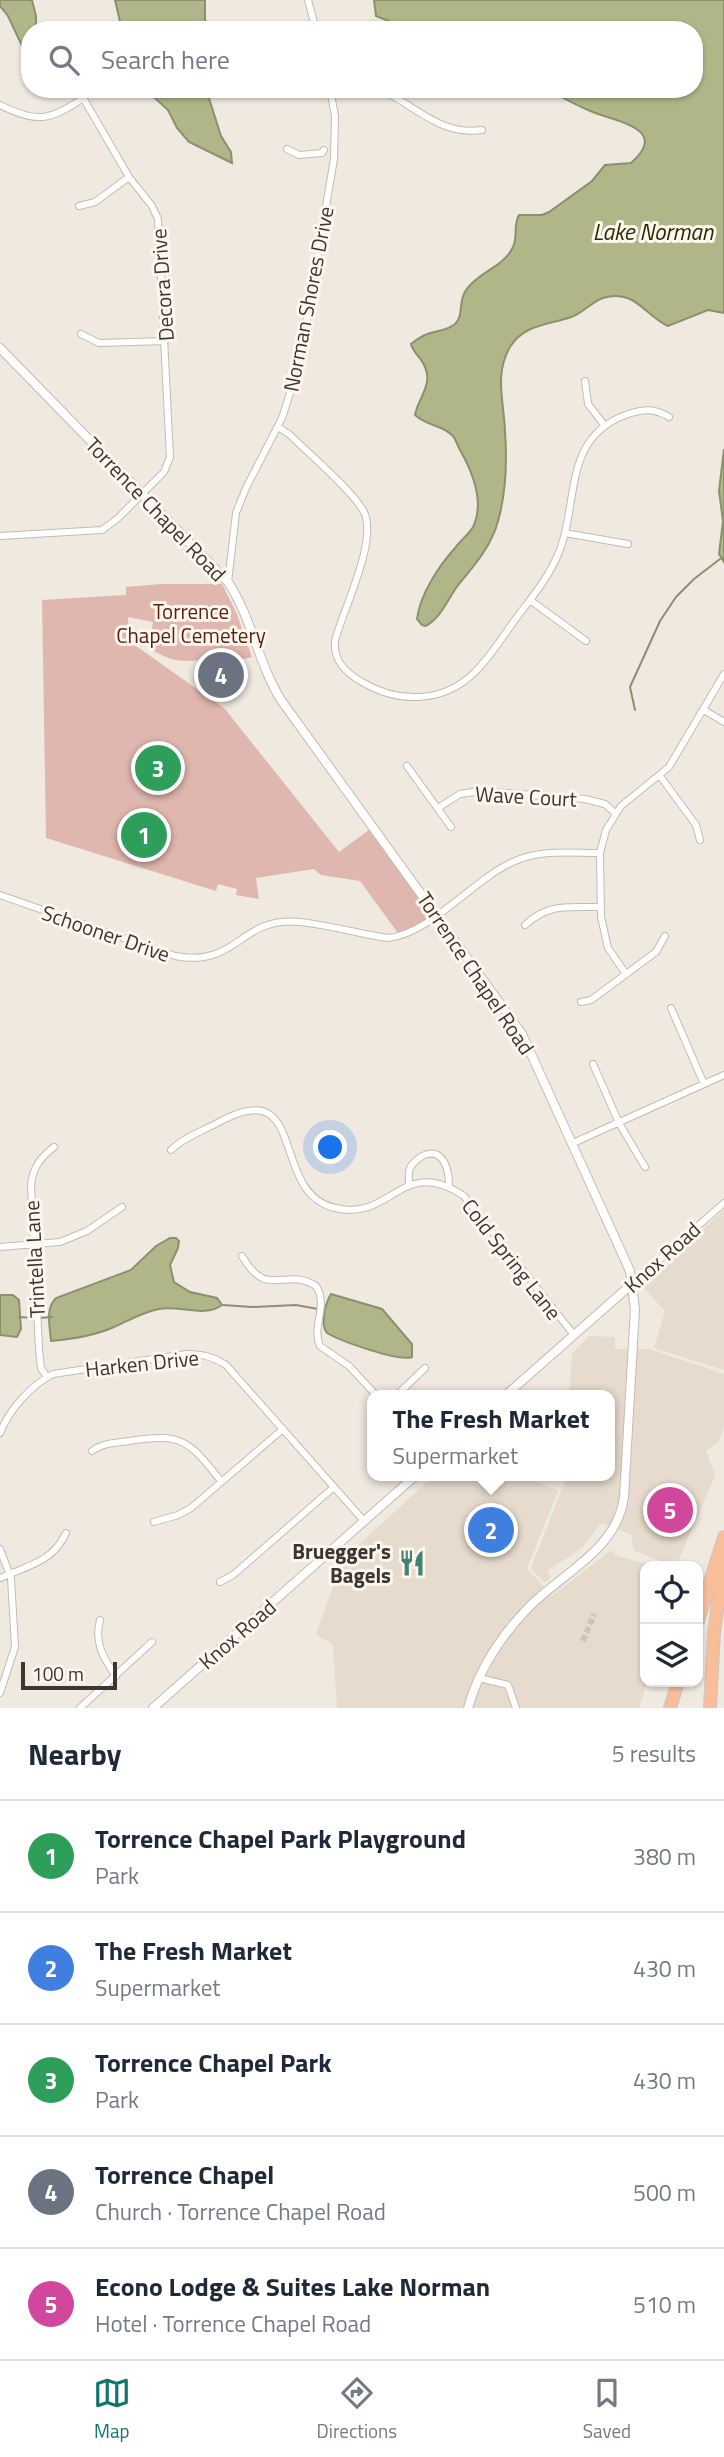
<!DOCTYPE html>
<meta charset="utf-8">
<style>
body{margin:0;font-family:"Titillium Web",sans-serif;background:#f2f2f3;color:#1f2937}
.controls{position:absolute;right:21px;bottom:21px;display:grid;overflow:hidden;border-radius:14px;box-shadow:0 2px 5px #0004}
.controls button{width:63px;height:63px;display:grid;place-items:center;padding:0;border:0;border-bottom:2px solid #e0e1e3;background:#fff;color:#1f2937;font:35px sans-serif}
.scale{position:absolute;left:21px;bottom:18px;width:96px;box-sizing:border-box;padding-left:7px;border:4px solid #393633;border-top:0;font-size:19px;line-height:24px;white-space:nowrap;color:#393633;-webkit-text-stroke:5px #fdf6ed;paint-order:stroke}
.you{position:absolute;left:331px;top:1148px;width:24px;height:24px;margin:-18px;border:5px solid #fff;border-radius:50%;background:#1a73e8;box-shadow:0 0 0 10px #1a73e833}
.badge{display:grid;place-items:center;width:46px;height:46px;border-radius:50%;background:#0f766e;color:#fff;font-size:23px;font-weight:700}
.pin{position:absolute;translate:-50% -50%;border:4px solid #fff;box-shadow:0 2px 7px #0006}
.popup{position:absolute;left:367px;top:1390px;width:248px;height:91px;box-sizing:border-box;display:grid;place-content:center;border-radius:14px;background:#fff;filter:drop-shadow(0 2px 5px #0005);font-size:23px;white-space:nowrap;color:#747a83}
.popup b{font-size:26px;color:#1f2937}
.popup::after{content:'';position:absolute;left:50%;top:100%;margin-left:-14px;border:14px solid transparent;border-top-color:#fff}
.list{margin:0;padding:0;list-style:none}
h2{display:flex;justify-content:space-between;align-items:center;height:91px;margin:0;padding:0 28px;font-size:30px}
h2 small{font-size:23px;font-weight:400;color:#747a83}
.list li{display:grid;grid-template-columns:46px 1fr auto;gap:21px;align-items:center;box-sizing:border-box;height:112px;padding:0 28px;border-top:2px solid #e0e1e3}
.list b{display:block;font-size:26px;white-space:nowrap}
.list p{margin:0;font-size:23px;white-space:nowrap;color:#747a83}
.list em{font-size:23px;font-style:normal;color:#747a83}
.icon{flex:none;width:38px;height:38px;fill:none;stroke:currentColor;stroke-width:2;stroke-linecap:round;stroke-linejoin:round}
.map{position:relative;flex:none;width:724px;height:1708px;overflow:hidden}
.search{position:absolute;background:#fff;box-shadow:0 2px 5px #0004;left:21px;right:21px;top:21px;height:77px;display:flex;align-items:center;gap:18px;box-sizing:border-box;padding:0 24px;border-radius:28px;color:#747a83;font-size:26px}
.sheet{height:651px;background:#fff}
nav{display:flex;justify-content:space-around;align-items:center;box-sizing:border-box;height:98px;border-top:2px solid #e0e1e3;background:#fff;font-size:19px;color:#747a83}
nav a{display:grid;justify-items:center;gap:4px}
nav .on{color:#0f766e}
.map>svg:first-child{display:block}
.built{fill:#e7dbcd}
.green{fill:#e0b7ae}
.water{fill:#b0b688;stroke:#8c906e;stroke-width:2}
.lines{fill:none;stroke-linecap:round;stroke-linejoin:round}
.stream{stroke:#8c906e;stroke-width:2}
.minor-tunnel{stroke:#cbc5bd;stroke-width:6;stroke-dasharray:6 3;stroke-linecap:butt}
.minor-casing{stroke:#c3bcb4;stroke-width:8}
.tertiary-casing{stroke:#c3bcb4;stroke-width:10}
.motorway-casing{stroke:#c8c7c6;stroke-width:14}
.minor{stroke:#fff;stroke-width:6}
.tertiary{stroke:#fff;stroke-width:8}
.motorway{stroke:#f8be9a;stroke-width:12}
.labels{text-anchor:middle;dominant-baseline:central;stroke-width:6;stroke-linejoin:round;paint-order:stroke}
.street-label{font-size:21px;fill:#393633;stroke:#fdf6ed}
.park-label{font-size:21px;fill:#5b1e13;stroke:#fdf6ed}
.poi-label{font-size:21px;font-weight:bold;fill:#393633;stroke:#fdf6ed;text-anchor:end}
.water-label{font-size:23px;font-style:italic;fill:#292c07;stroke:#fdf6ed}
</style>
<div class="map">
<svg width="724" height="1708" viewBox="0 0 724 1708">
<rect width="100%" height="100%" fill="#efe9e0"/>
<path class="built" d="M724,1210V1370L654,1348L665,1311L642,1286Z
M589,1336L615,1337V1349H649L724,1374V1427L719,1441L706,1451L715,1475L678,1562L673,1566L635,1551L632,1544V1535L601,1523L582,1548L547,1571L551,1577L544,1583L531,1568L564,1484V1476H610V1395H569L572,1354Z
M434,1476H525L558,1491L527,1568L552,1596L611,1550L617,1556L655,1566H645L647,1682L639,1708H337L333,1645L316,1634L343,1559Z"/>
<path class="green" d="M161,584H222L236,612L252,657L215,666L212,658C184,663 173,663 149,648L153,622L128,617L129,641L225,709L339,852L373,827L437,914L400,936L360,881L321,875L314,869L256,878L259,899L236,895L237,889L218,884L216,891L46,838L42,600L126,595V587Z"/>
<path class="water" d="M0,0H32L36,16V30H30V52L23,48L8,16L0,6Z
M115,0H205V30H122Z
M374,0H724V313L708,310L668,326C645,316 635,288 603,298C591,302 582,314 571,317C549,325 524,324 510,347C494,374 504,402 505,431C507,459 506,493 498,521C492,545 474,566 459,584C448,598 442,617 426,626L422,625L417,619C420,594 439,566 455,548C460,541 469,534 473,527C485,502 472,471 460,450C457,445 456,439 452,435C442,425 427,426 415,415C418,398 433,385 425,367C422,358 413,353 411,344C415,341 420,337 425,335C434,331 447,331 455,324C464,316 458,301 466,290C479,271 503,268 513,247C518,236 513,225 519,215H542L549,212L592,181L605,165L631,163C672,127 611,121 588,110C574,104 561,97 548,89H694V30H411L376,16Z
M145,89H206L221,136L231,152L232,163L189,142L177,128L168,110Z
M724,449V562L719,554L723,521L719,491Z
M170,1238H176L179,1241L178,1248L170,1265L174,1282L190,1292L217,1298L222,1305C205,1318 180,1305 159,1309C143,1312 130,1320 114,1327C94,1336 73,1339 51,1341C50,1327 45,1308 56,1298L131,1270L156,1246Z
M331,1294L382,1309L412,1344V1357C398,1362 341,1341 327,1333C320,1324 325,1304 331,1294Z
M0,1295H13L19,1300L21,1329L17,1337L0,1335Z"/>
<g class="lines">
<path class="stream" d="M635,710L630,687L660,621L676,597L694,579L720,559
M223,1305L252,1307L296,1305L318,1309
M19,1317L34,1318
M40,1318L52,1317"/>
<path class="minor-tunnel" d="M583,1641L594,1614"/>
<g class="minor-casing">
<path id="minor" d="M308,0L316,30
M380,89C416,106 440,136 482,130
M0,105C36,123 49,121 82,99
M287,149L299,155L322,153L324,150
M79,206L95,202L129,177
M81,334L99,343L165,341
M585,381L588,404L605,426
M278,427L289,434C307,452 353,491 364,512C378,542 343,609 335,641C333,661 346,673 362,682C399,704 444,703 475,672C490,657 502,638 514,621C529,601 546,581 556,559C581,507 559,438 628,414C644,409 654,408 669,417
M565,533L628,544
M0,536L102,530L117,519L164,472L170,457L158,219L152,206L129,177L78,89
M228,582L236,513L246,488L282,418L299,365L334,159L335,116L330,89
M530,600L586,641
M704,710L724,722
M407,766L451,827
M660,776L696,825L700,840
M438,808L460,794L480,791L585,799L605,804L615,813
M0,895L175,956C230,967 239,927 281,922C308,919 358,934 388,938C431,934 474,878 515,861C542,849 572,853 600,853
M525,925C550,902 569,908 601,907
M626,974L608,948L601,917L600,853L606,830L621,806L669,767L724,674
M581,1002L591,1000L656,952L665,936
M671,1008L704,1084
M593,1064L619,1123L645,1167
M573,1143L724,1075
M171,1150C184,1137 205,1130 221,1121C309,1074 269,1193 335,1208C392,1222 402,1154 464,1196L574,1335
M409,1184C409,1179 408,1172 410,1168C412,1163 418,1159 422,1156C443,1146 449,1169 449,1185
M0,1247L60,1242L87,1231L122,1207
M242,1256C268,1301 285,1266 316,1286C329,1306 311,1326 320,1346L349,1366L376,1395
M633,1283L724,1203
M47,1377L41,1368L39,1349L31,1185C33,1167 40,1158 54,1147
M397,1395L425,1368
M0,1433C9,1410 31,1385 53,1374L187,1354C203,1354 213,1357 226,1365L364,1521
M92,1451C102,1443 116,1443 129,1441C183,1433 188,1440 221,1481
M154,1522L178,1515L191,1508L283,1429
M0,1549L11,1578L15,1647L0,1693
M0,1578C27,1566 53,1562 66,1533
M220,1582L233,1575L334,1487
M100,1620C94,1642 103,1658 116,1676
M479,1678L508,1685L516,1708
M80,1708L152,1642"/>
</g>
<g class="tertiary-casing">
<path id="tertiary" d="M0,348L228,582C252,618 258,663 281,700L522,1034L630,1271L635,1309L624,1497C617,1550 562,1573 528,1608C500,1637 479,1669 468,1708
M506,1395L633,1283
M153,1708L415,1476"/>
</g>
<g class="motorway-casing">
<path id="motorway" d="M698,1621L724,1537
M670,1708L678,1682
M710,1708L714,1632L724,1559"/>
</g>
<use href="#minor" class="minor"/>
<use href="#tertiary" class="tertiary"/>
<use href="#motorway" class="motorway"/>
</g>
<defs>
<g id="restaurant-bare" transform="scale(2.1)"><path d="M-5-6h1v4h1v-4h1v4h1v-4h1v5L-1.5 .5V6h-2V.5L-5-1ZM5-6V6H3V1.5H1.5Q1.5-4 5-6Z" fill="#428373" stroke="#fdf6ed" stroke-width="2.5" paint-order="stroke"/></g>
</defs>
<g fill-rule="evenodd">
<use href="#restaurant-bare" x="412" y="1563"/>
</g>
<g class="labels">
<g class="street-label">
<text transform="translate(162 285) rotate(-94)">Decora Drive</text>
<text transform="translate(308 299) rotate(-79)">Norman Shores Drive</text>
<text transform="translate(156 509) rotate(46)">Torrence Chapel Road</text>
<text transform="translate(526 796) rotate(3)">Wave Court</text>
<text transform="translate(106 933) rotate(19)">Schooner Drive</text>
<text transform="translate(476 973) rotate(56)">Torrence Chapel Road</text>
<text transform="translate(662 1257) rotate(-42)">Knox Road</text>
<text transform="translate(34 1259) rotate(-93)">Trintella Lane</text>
<text transform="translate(512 1259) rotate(52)">Cold Spring Lane</text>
<text transform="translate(142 1363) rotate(-6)">Harken Drive</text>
<text transform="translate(237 1634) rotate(-41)">Knox Road</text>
</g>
<g class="park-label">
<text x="191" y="611">Torrence<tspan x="191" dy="24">Chapel Cemetery</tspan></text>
</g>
<g class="poi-label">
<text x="391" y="1551">Bruegger's<tspan x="391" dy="24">Bagels</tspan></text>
</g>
<g class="water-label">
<text x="653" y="231">Lake Norman</text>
</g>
</g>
</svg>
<div class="controls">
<button><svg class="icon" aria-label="locate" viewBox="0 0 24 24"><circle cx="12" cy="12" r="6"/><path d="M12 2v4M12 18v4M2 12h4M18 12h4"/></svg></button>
<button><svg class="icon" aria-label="layers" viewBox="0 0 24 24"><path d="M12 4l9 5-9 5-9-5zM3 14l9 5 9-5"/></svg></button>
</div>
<div class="scale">100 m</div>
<div class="you"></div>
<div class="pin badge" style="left:144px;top:835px;background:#2e9e5b">1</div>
<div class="pin badge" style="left:491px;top:1530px;background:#3f7fe0">2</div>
<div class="popup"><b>The Fresh Market</b>Supermarket</div>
<div class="pin badge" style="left:158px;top:768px;background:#2e9e5b">3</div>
<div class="pin badge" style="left:221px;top:675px;background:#6b7280">4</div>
<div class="pin badge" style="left:670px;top:1510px;background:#d1479c">5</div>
<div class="search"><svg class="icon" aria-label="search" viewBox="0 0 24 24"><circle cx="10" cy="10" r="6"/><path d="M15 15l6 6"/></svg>Search here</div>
</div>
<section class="sheet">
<h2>Nearby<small>5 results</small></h2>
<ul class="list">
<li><span class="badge" style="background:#2e9e5b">1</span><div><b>Torrence Chapel Park Playground</b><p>Park</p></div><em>380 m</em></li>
<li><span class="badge" style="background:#3f7fe0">2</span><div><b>The Fresh Market</b><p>Supermarket</p></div><em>430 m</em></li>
<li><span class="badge" style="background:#2e9e5b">3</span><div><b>Torrence Chapel Park</b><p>Park</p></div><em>430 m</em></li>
<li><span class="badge" style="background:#6b7280">4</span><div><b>Torrence Chapel</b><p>Church · Torrence Chapel Road</p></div><em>500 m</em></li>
<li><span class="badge" style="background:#d1479c">5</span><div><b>Econo Lodge &amp; Suites Lake Norman</b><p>Hotel · Torrence Chapel Road</p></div><em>510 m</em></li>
</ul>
</section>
<nav>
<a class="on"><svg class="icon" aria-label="map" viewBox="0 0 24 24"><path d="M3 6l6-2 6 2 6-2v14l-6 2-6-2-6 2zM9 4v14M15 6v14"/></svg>Map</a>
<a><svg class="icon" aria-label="directions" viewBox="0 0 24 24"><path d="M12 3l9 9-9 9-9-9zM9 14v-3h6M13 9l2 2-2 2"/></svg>Directions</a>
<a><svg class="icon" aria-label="saved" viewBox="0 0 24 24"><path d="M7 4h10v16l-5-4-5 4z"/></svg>Saved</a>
</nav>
